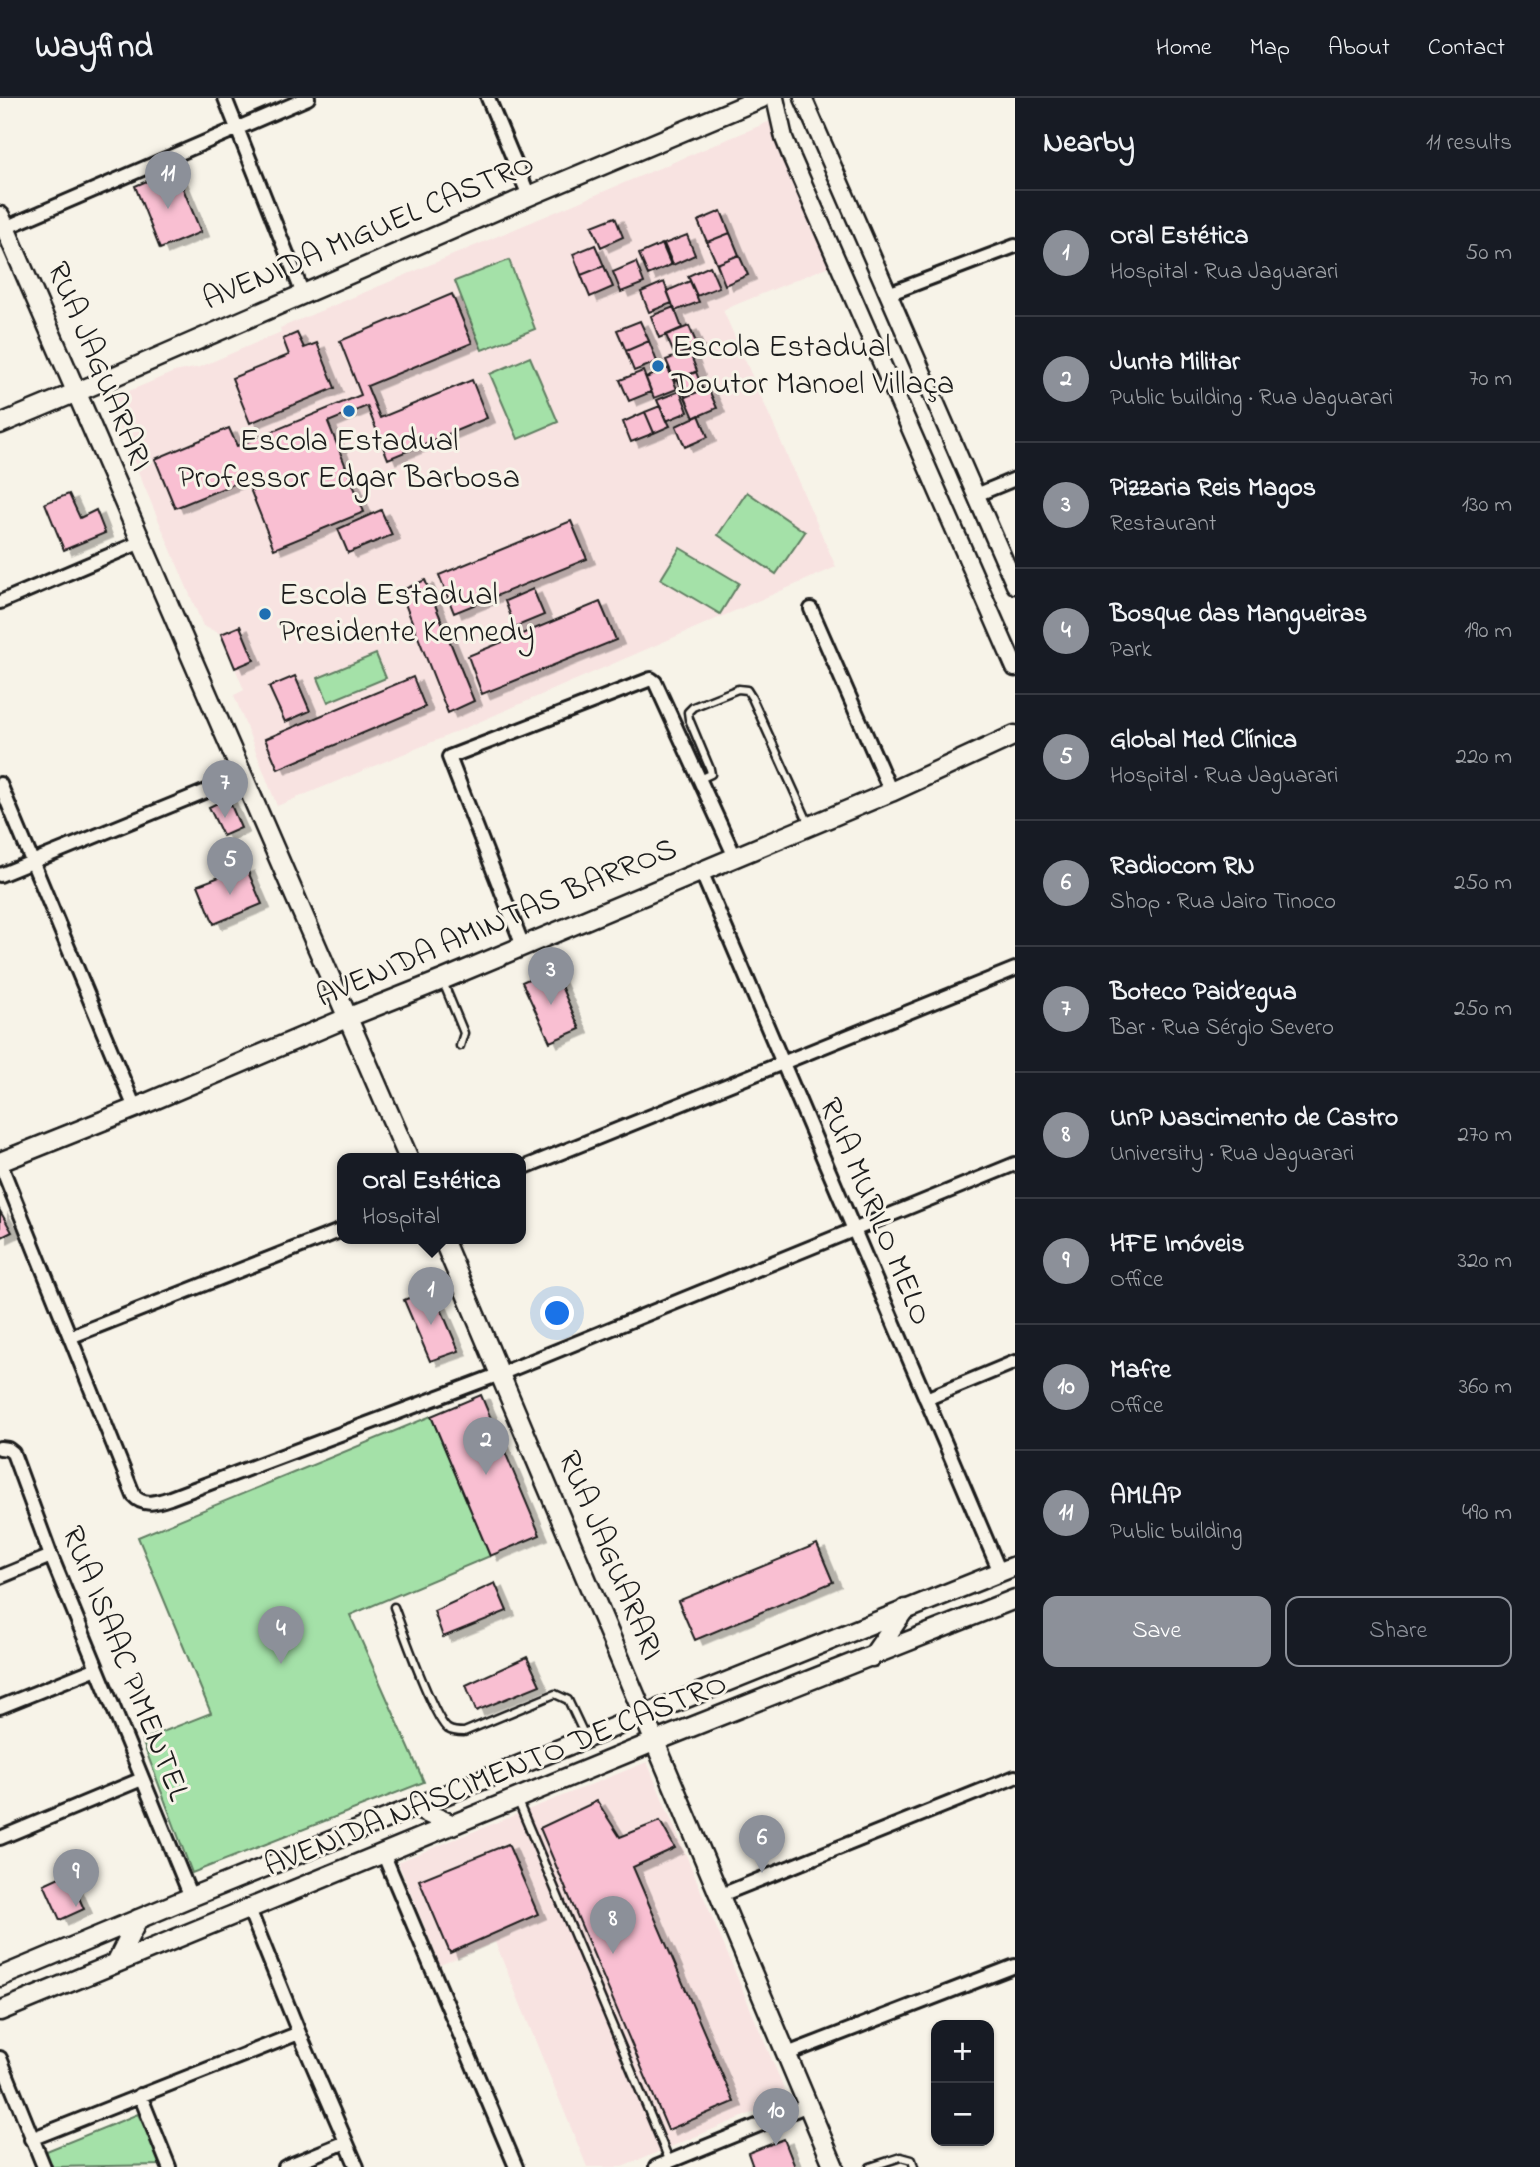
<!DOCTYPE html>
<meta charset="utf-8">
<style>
body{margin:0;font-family:"Indie Flower",sans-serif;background:#242831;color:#f1f3f6}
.controls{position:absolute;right:21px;bottom:21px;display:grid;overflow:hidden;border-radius:14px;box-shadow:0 2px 5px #0004}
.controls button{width:63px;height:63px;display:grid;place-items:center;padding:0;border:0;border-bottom:2px solid #363941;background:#171b24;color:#f1f3f6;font:35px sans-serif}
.you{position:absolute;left:558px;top:1216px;width:24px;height:24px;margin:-18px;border:5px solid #fff;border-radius:50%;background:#1a73e8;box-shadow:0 0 0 10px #1a73e833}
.badge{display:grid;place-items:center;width:46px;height:46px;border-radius:50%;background:#8c9099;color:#fff;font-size:23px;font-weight:700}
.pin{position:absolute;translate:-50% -58px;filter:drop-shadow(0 2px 4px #0008)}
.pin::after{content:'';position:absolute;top:37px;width:24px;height:21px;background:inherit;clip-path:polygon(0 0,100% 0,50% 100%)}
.popup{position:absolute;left:337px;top:1055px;width:189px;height:91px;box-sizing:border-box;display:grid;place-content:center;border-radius:14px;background:#171b24;filter:drop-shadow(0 2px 5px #0005);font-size:23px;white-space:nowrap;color:#9ea1a6}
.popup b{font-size:26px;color:#f1f3f6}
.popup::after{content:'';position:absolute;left:50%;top:100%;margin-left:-14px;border:14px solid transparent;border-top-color:#171b24}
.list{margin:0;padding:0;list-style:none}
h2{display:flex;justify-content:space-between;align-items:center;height:91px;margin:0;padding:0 28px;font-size:30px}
h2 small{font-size:23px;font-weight:400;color:#9ea1a6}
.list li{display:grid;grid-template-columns:46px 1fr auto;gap:21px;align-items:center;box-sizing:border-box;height:126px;padding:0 28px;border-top:2px solid #363941}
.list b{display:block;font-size:26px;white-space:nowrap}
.list p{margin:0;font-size:23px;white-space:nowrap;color:#9ea1a6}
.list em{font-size:23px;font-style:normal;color:#9ea1a6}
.actions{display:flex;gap:14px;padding:21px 28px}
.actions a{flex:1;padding:16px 0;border:2px solid #8c9099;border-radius:14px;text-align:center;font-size:24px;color:#8c9099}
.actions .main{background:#8c9099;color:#fff}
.map{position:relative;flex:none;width:1015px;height:2069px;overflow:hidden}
header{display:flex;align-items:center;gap:42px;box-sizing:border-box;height:98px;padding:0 35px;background:#171b24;border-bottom:2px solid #363941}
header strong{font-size:33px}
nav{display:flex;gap:38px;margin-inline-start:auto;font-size:24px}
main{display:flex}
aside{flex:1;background:#171b24}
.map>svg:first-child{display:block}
.built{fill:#f8e3e1}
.green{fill:#a4e1a8;stroke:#607e62;stroke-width:2}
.building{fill:#f9bfd2;stroke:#1c1c1c;stroke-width:2;filter:url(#shadow)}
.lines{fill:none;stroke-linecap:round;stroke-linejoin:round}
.service-casing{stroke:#1c1c1c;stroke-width:11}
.minor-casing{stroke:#1c1c1c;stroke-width:18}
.tertiary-casing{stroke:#1c1c1c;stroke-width:21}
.secondary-casing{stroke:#1c1c1c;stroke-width:23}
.service{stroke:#f7f3e8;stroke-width:6}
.minor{stroke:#f7f3e8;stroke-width:12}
.tertiary{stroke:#f7f3e8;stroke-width:16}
.secondary{stroke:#f7f3e8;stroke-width:18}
.poi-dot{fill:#1f6fb2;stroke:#f7f3e8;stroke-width:2.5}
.labels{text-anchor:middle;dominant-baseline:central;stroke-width:6;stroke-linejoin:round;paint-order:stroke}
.street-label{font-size:32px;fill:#1c1c1c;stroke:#f7f3e8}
.poi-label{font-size:32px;fill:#1c1c1c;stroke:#f7f3e8;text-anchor:start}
</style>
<header>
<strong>Wayfind</strong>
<nav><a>Home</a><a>Map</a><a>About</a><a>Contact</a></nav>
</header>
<main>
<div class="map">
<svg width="1015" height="2069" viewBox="0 0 1015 2069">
<defs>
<filter id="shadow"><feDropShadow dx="8" dy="4.5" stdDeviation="0" flood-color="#0004"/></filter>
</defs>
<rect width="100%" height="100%" fill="#f7f3e8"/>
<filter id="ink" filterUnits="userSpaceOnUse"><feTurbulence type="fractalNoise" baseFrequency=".0143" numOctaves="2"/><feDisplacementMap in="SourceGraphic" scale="14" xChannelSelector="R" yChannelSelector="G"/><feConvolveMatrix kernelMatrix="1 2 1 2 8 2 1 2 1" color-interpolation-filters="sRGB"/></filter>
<g filter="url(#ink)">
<path class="built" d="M773,22L832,167L723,212L836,469L442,640L277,708L234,597L244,592L235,570L221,536L203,528L108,302L174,274L200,269L281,234L280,230Z
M647,1664L788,2000L622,2069H587L495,1844L440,1867L398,1764Z"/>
<path class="green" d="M509,162L535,231L482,252L455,183Z
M530,259L558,324L518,341L490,276Z
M747,394L805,434L776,476L718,437Z
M680,450L739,485L720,516L661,481Z
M376,556L386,580L328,604L318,580Z
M431,1318L490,1458L350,1517L424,1684L192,1775L142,1642L211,1615L138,1439Z
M138,2016L163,2067L51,2069L44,2054Z"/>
<path class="building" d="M175,71L201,134L160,151L135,88Z
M721,113L730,135L707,144L698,123Z
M615,119L623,139L601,149L592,128Z
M730,135L739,157L717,166L707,144Z
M687,137L695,157L673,167L664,146Z
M662,146L671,167L648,177L639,156Z
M595,147L604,168L581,177L573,156Z
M739,157L748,177L725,187L717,166Z
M636,164L644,185L621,194L613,174Z
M604,168L613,189L590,199L581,177Z
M710,168L719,189L697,198L688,178Z
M690,183L699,204L675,213L667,193Z
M664,184L672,205L649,214L641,194Z
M452,196L472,245L367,288L380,320L472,282L487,320L388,361L367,308L328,324L364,414L274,451L246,381L175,410L155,361L229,330L237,348L361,297L340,243Z
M674,209L682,230L659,240L651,218Z
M640,223L649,243L626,253L617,232Z
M689,228L698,249L675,258L666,237Z
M297,235L304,250L317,245L335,290L250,325L232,280L289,257L283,241Z
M649,243L657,264L634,273L626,253Z
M689,253L697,273L675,283L666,262Z
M668,270L677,291L654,300L646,280Z
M643,273L651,294L629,303L620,282Z
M696,274L703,292L685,299L678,282Z
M708,290L717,310L694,320L685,299Z
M680,293L688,314L666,323L657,302Z
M660,308L670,328L654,335L645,314Z
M645,314L654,335L631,344L623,324Z
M699,317L708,339L685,349L676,328Z
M69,396L80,420L96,412L105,435L64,452L45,405Z
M381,412L392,437L348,455L338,431Z
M571,423L587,461L454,515L439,477Z
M425,482L474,603L448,615L400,493Z
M533,491L544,517L515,529L505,503Z
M600,504L616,542L482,596L468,558Z
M240,528L254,562L235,570L221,536Z
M295,578L310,613L285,624L269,589Z
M413,579L425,609L278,671L265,641Z
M228,700L241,730L223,738L209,709Z
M246,769L262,806L214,826L198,787Z
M553,870L580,931L550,944L522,884Z
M0,1113L12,1134L0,1140Z
M432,1190L459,1253L430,1263L404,1202Z
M481,1297L540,1437L490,1458L431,1318Z
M817,1446L833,1484L695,1542L678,1503Z
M495,1485L507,1513L443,1539L434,1513Z
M527,1559L540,1587L476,1613L466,1587Z
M597,1703L620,1739L660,1723L675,1750L633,1769L734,2004L668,2032L540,1730Z
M508,1746L538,1816L450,1855L419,1782Z
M68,1775L84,1811L60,1822L44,1786Z
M784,2041L795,2069H753L748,2055Z"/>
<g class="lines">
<g class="service-casing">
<path id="service" d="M700,681L711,676L710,671L689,621L688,614L693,609L738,591L747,592L752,600L809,726
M443,884L464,935L460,948
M394,1509C402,1530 434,1622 448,1631C453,1634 458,1634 464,1634L555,1596L568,1602L585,1638
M517,1701L670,2064
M870,2069L901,2059L912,2062L914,2069"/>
</g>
<g class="minor-casing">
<path id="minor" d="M225,0L303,196
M488,0L529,98
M5,130L308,0
M888,196L1015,148
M976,397L1015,381
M0,504L141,444
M811,511L891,694
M0,686L135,1010
M701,773L1000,1474
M0,777L243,678
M523,848L449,659L651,581L655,584L735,759
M0,1065L134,1398C144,1409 158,1404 170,1400L500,1276L1015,1066
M520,1071L1015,871
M70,1239L342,1132
M926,1301L1015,1264
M0,1350L8,1351L13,1355L51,1458L191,1799
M0,1479L51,1458
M0,1609L97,1570
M0,1740L142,1681
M383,1755L516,2069
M721,1797L1015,1679
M249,1811L299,1935L357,2069
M787,1956L1015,1868
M0,1960L44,2069
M140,1997L169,2069
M31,2041L299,1935
M285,2069L346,2044
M656,2069L808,2007"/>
</g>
<g class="tertiary-casing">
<path id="tertiary" d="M775,0L784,40L792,60L1015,570
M803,0L1015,487"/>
</g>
<g class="secondary-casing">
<path id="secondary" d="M0,118L409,1061
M0,326L101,284L529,98L762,0
M0,1064L135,1010L349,919L442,882L891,694L1015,637
M443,1141L834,2069
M872,1559L905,1511
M413,1709L451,1726
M117,1863L138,1821
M0,1879L191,1799L1015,1468
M0,1913L656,1643L1015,1501"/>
</g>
<use href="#service" class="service"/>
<use href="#minor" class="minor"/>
<use href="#tertiary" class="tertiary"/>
<use href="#secondary" class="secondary"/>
</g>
</g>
<g class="poi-dot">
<circle cx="658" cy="268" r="7"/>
<circle cx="349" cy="313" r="7"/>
<circle cx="265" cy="516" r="7"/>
</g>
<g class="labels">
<g class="street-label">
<text transform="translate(369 135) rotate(-23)">AVENIDA MIGUEL CASTRO</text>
<text transform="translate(98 269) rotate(67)">RUA JAGUARARI</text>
<text transform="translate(497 826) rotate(-23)">AVENIDA AMINTAS BARROS</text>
<text transform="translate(874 1114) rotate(67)">RUA MURILO MELO</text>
<text transform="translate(609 1458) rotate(67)">RUA JAGUARARI</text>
<text transform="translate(124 1566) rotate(68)">RUA ISAAC PIMENTEL</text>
<text transform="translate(496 1678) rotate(-22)">AVENIDA NASCIMENTO DE CASTRO</text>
</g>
<g class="poi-label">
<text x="672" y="250">Escola Estadual<tspan x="672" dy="37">Doutor Manoel Villaça</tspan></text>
<text x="349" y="344" text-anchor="middle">Escola Estadual<tspan x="349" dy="37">Professor Edgar Barbosa</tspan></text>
<text x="279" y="498">Escola Estadual<tspan x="279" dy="37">Presidente Kennedy</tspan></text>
</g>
</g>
</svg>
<div class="controls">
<button>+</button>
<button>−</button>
</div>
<div class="you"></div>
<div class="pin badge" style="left:431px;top:1227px">1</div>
<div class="popup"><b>Oral Estética</b>Hospital</div>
<div class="pin badge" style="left:486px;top:1377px">2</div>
<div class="pin badge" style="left:551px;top:907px">3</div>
<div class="pin badge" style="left:281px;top:1566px">4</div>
<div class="pin badge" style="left:230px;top:797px">5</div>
<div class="pin badge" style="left:762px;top:1775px">6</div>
<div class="pin badge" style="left:225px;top:720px">7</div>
<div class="pin badge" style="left:613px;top:1856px">8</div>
<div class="pin badge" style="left:76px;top:1809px">9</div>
<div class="pin badge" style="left:776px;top:2048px">10</div>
<div class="pin badge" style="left:168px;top:111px">11</div>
</div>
<aside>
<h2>Nearby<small>11 results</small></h2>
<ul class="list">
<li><span class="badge">1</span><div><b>Oral Estética</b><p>Hospital · Rua Jaguarari</p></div><em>50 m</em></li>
<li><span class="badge">2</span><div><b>Junta Militar</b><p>Public building · Rua Jaguarari</p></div><em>70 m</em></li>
<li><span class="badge">3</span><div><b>Pizzaria Reis Magos</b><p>Restaurant</p></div><em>130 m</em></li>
<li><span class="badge">4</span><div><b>Bosque das Mangueiras</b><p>Park</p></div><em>190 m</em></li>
<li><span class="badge">5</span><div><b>Global Med Clínica</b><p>Hospital · Rua Jaguarari</p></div><em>220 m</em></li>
<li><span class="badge">6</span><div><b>Radiocom RN</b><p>Shop · Rua Jairo Tinoco</p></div><em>250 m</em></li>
<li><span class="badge">7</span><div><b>Boteco Paid´egua</b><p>Bar · Rua Sérgio Severo</p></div><em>250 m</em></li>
<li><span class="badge">8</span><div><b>UnP Nascimento de Castro</b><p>University · Rua Jaguarari</p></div><em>270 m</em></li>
<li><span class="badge">9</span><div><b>HFE Imóveis</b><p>Office</p></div><em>320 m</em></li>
<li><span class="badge">10</span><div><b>Mafre</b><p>Office</p></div><em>360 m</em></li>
<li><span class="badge">11</span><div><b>AMLAP</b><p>Public building</p></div><em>490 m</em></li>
</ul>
<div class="actions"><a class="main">Save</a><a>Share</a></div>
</aside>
</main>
